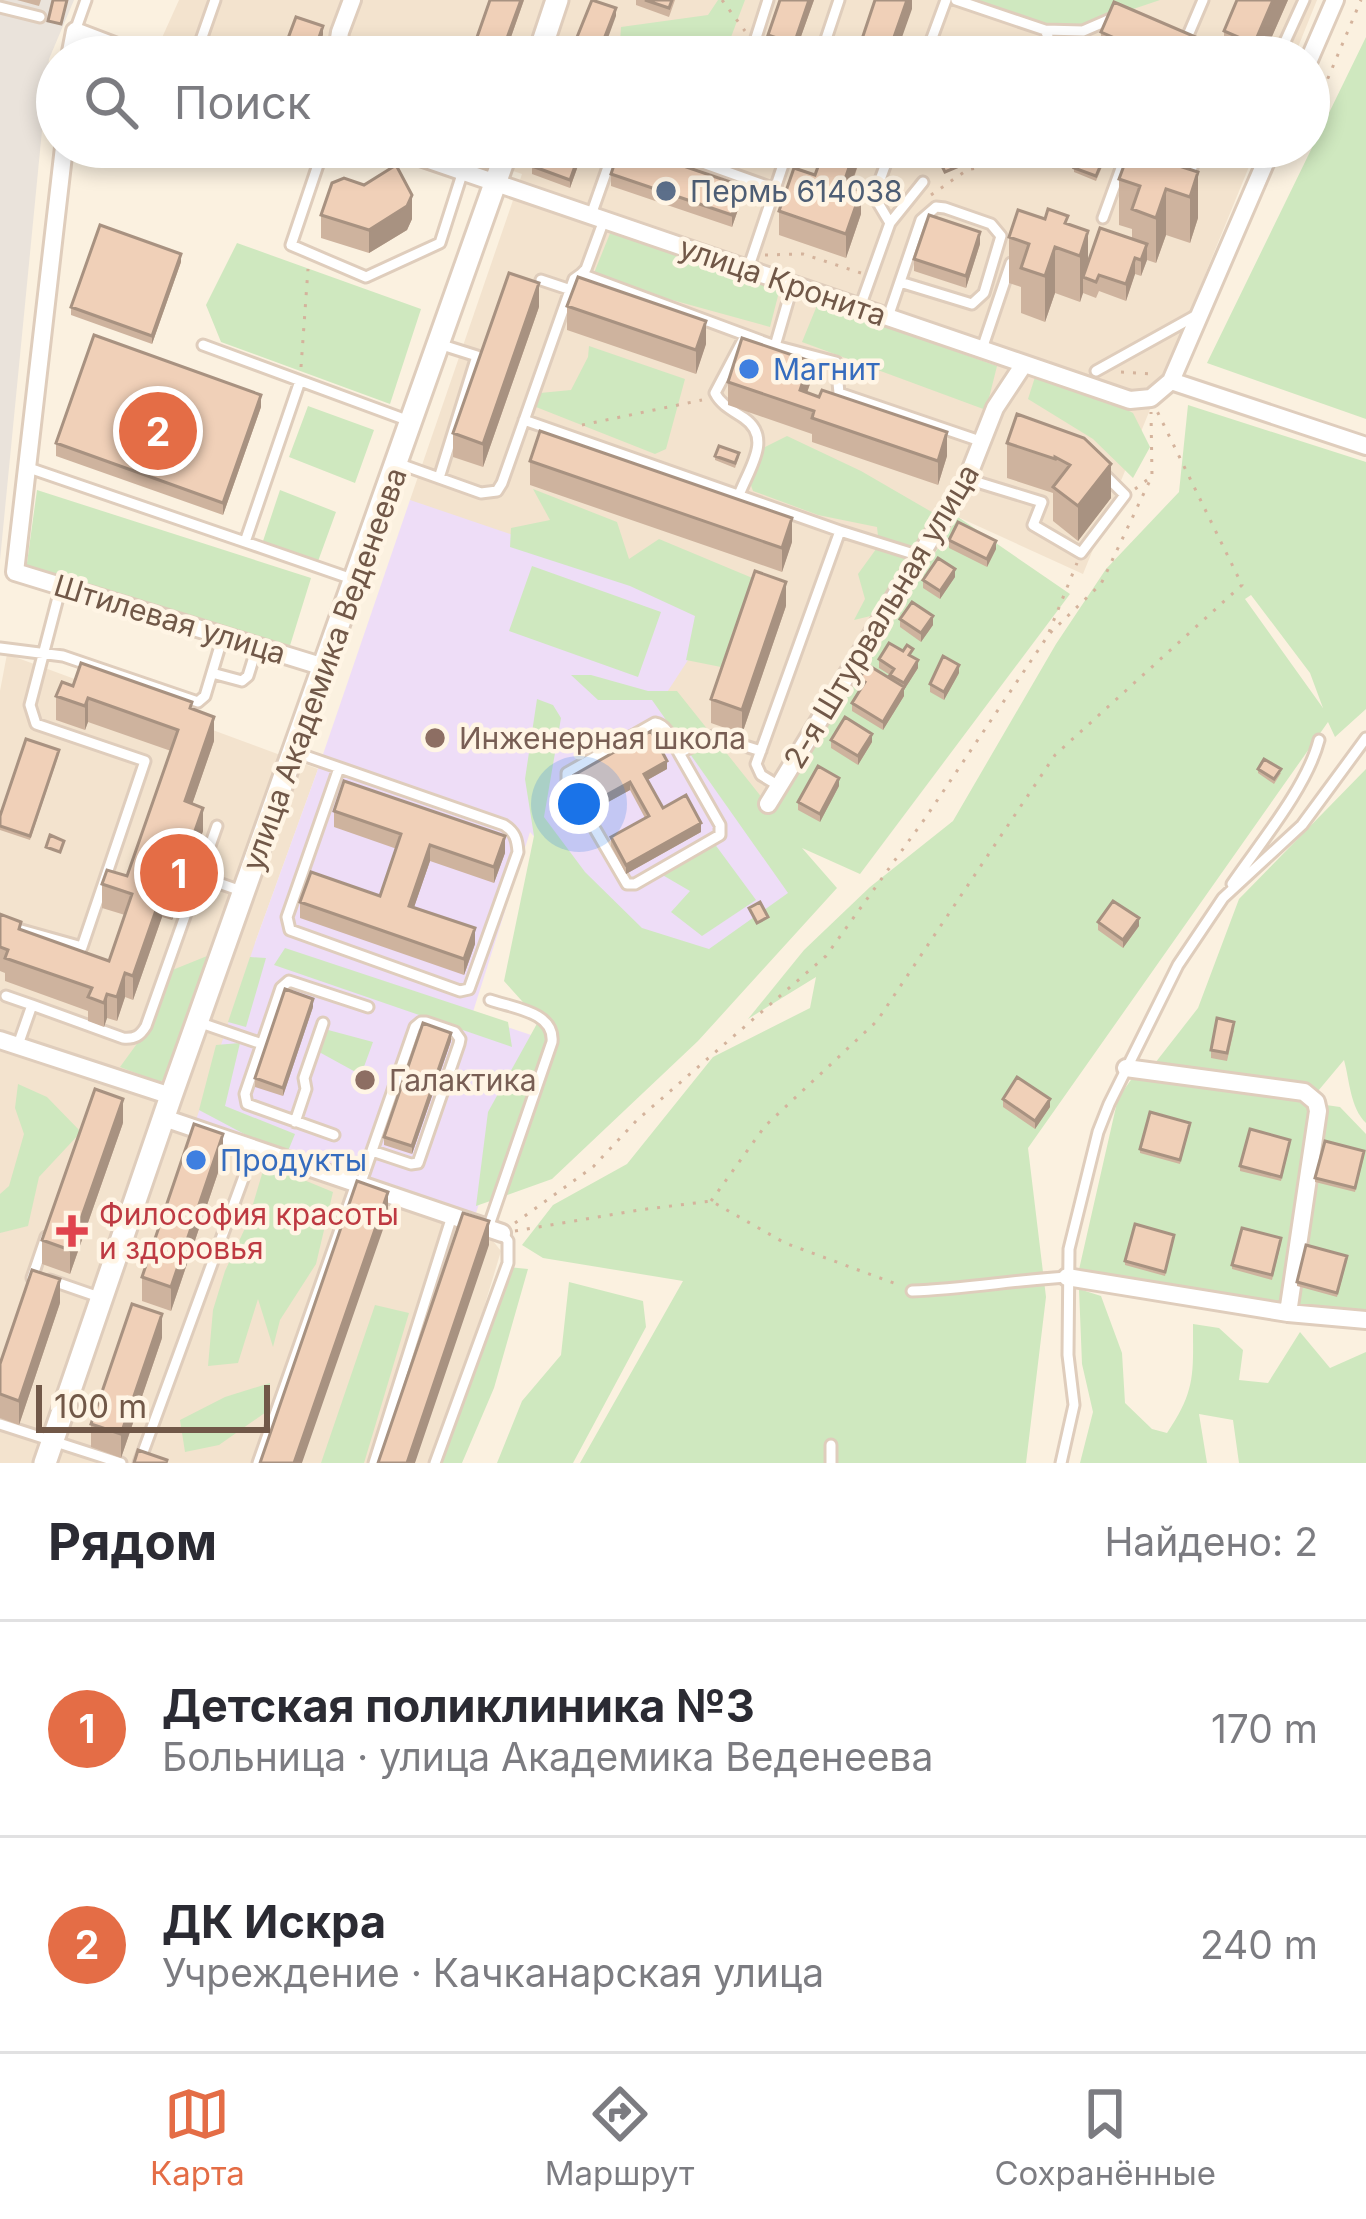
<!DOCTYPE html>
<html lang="ru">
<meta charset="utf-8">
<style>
body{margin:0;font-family:Inter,sans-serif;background:#f7f7f7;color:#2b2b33}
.scale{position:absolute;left:36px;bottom:30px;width:234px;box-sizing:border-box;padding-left:12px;border:6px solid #715848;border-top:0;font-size:33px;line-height:42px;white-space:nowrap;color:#715848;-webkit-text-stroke:9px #fff5e5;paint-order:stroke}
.you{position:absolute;left:579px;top:804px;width:42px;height:42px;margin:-30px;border:9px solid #fff;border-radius:50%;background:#1a73e8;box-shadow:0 0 0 18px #1a73e833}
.badge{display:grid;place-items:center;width:78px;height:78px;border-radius:50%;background:#e46d46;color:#fff;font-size:39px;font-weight:700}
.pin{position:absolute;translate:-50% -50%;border:6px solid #fff;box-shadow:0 3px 12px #0006}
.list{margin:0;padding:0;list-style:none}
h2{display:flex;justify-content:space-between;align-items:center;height:156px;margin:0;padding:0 48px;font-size:51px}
h2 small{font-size:39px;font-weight:400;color:#7c7c81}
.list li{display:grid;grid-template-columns:78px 1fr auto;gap:36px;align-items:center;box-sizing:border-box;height:216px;padding:0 48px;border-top:3px solid #e1e1e2}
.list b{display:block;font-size:45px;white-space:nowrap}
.list p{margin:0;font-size:39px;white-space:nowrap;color:#7c7c81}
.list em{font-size:39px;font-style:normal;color:#7c7c81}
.icon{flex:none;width:66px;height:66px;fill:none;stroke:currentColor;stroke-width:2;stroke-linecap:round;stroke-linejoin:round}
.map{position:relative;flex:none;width:1366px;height:1463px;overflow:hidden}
.search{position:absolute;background:#fff;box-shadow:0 6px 18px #0003;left:36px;right:36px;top:36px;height:132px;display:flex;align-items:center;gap:30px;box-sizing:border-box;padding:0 42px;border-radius:66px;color:#7c7c81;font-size:45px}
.sheet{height:588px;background:#fff}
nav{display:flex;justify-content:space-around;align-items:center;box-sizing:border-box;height:168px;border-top:3px solid #e1e1e2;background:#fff;font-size:33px;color:#7c7c81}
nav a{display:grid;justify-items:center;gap:6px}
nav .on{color:#e46d46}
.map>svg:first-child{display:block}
.residential{fill:#f3e3ce}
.industrial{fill:#eae3db}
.education{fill:#eeddf7}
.green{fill:#cfe8bf;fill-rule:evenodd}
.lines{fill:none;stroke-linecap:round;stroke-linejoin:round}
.service-casing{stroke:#dfcdbc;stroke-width:15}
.minor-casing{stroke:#dfcdbc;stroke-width:22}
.tertiary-casing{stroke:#dfcdbc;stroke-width:27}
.path{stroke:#d4b39c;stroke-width:3;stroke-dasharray:3 9;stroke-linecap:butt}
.service{stroke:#fff;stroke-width:9}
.minor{stroke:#fff;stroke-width:16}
.tertiary{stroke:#fff;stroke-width:21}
.wall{fill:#ceb39e}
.shaded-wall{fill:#a89281}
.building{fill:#f0d0b8;stroke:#a89281;stroke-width:3}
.service-dot{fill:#5c6f8a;stroke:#fff5e5;stroke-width:4.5}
.shop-dot{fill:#3f7fe0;stroke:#fff5e5;stroke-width:4.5}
.education-dot{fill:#8d6e63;stroke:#fff5e5;stroke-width:4.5}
.health-dot{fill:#e0444e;stroke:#fff5e5;stroke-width:4.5}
.labels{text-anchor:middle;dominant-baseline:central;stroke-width:9;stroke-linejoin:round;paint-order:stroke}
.service-label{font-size:30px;fill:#4e5e75;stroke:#fff5e5;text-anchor:start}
.street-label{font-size:30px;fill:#715848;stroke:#fff5e5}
.shop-label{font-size:30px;fill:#366cbe;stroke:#fff5e5;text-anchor:start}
.education-label{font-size:30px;fill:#785e54;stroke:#fff5e5;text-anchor:start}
.health-label{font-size:30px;fill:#be3a42;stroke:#fff5e5;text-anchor:start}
</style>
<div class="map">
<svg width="1366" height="1463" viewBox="0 0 1366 1463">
<rect width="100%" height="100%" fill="#fbf1e0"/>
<path class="residential" d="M179,0H1317L1294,57H175L156,51Z
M443,147H1257L1083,574L958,517L759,827L410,500L522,174Z
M7,654L318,769L255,943L501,1251L437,1463H0V691Z"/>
<path class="industrial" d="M0,0H74L49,59L0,560Z"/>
<path class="education" d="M410,500L708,601L692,654L658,706L808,894L701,1023L530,832L472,1015L534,1036L475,1216L195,1123L255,943L318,769Z"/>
<path class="green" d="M718,0H745L728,45L746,57H619L621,27L708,15Z
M978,0H1160L1065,32Z
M1366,37V419L1207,363Z
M611,231L780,288L770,327L592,278Z
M237,243L421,309L390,404L221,342L206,305Z
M818,303L997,366L986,410L802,342Z
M589,346L685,379L666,449L655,454L536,407L540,393L571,390L588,357Z
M1035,377L1102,397L1133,413L1150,447L1133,478L1093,439L1028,399Z
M1188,405L1366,462V709L1335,737L1328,722L1028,1148L1046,1297L1026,1463H580L683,1281L543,1258L522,1245L553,1205L627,1164L713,1057L810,1008L816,977L748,1019L804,950L870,887L953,821L1056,644L1106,569L1179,492ZM1251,595L1310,673L1323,708L1245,599Z
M308,406L374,430L355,483L289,457Z
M787,436L861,471L949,522L883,613L854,620L865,599L858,574L879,545L877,527L818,515L753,491L744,466L751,454Z
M533,489L617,522L629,559L659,539L762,582L734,628L721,667L686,660L695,616L630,586L510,547L511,528L550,520Z
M37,490L311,578L288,652L26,570Z
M280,490L336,512L317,564L261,547Z
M958,517L1070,594L860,874L802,848L837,888L698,1041L552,1179L476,1206L488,1112L539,1020L504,981L534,836L525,779L537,699L553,705L561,718L544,817L585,872L642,928L709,949L788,893L652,700H598L571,675H591L648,691H677L771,809Z
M532,566L661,612L638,677L509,631Z
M1366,769V1123C1350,1107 1350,1082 1344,1060L1313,1097L1305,1102L1340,1107L1366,1134V1313L1282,1307L1078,1274L1118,1098L1133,1077L1152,1067L1198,1008L1239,899Z
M714,843L756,900L702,936L671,912L690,891L659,873Z
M285,948L508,1022L512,1047L274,965Z
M212,954L180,1072L159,1082L120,1067L144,1034L170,971Z
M250,957L266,958L246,1027L228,1022Z
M317,1027L373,1042L361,1075L310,1047Z
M240,1043L225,1106L295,1134L286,1156L199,1110L216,1045Z
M18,1084L47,1097L81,1132L39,1177L28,1226L0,1233V1194L9,1186L24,1134L15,1108Z
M265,1164L333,1192L316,1264L280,1320L273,1347L258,1299L238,1363L208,1366L213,1310L225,1271L247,1224Z
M507,1267L528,1269L494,1388L462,1463H439Z
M569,1282L643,1301L646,1327L573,1463H497L522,1401L561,1355Z
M1079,1289L1101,1296L1122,1353L1125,1403L1152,1429L1167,1433C1196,1390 1193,1374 1193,1324L1219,1328L1243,1350L1239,1380L1268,1383L1300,1332L1330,1368L1366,1352V1463H1239L1233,1420L1199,1414L1207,1463H1080L1093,1412L1082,1364Z
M375,1305L409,1313L364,1463H321Z
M270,1383L269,1410L219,1445L185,1452L180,1420L225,1397Z"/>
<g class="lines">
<g class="service-casing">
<path id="service" d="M768,0L754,44L760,52L773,57
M956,0L1045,30L1057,57
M0,7L40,17
M1045,30L1083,31L1113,18
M75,31L86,0
M1186,40L1203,0
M468,56L472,57
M195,57L215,0
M820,57L839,0
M925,57L946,0
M1278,57L1304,0
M324,147L291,245L366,277L440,243L463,171
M658,147L775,189
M1187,182L1199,147
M591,215L615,147
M1103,218L1124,160L1135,153L1165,147
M604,220L586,269L581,274L775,346L836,362L839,393L983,442
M890,223L874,196L892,147
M748,269L789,147
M541,280L571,290
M860,307L890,223L923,182
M888,317L921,220L936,207L945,208L991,224L1001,236L984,293L972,304L900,282
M203,345L412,422
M775,346L793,284
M982,349L1011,263
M1096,371L1195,316
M300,381L245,542L355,580
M524,420L840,531L756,764L761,775L779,786
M397,463L481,493L497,491L502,483L574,279L581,274
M29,468L245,542
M439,478L477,356L439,344
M967,479L1042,502L1033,525L1081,553L1125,495L1106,476
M739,495C749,468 773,438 744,418C732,410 721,405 715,393L743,340
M840,531L920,556
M0,648L63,656L198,702L205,696L223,636
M212,673L242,681L248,676L257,647
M294,752C364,777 434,801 504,825C515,832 517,839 518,852L469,989L460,991L290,930L287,917L339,768
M679,753L720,825V835L635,884H627L567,781V773L655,723C668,725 673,742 679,753L713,736L761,751
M199,876L244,892
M1232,884C1260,843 1307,787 1319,740
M0,924L82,947L145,761L36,724L30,705L61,586
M6,996L32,1005
M198,1022L262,1044L245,1094L247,1104L334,1135
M262,1044L281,988L289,981L368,1007
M18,1045L32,1005L123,1038C135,1039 140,1036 146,1026L217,826
M295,1122L306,1089L304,1078L323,1023
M360,1185L415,1027L421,1022H426L455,1032L460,1039L459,1044L418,1163L411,1164L372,1151
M488,1228L552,1042C555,1012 513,1008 490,1000
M32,1278L46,1237
M50,1280L102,1298
M912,1291C965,1289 1015,1280 1067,1277
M0,1424L121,1463
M139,1463L254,1149
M258,1463L356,1184
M374,1463L452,1216
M435,1463L508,1263V1241L502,1233
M831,1463V1445
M1061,1463L1074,1405L1068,1355L1069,1249L1098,1132L1109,1104L1178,965L1223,898L1302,825L1366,738"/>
</g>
<g class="minor-casing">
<path id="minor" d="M70,57L75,31L143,57
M336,57L340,32L352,0
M1309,60L1335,0
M64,147L15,572L324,667
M391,147L1130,400L1151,398L1171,381L1272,147
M1171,381L1366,446
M768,804L967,479L995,408L1024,364
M0,1040L171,1096
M1126,1068L1304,1092L1316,1102L1318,1111L1288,1313
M164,1118L502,1233
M1067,1277L1288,1313L1366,1320"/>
</g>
<g class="tertiary-casing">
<path id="tertiary" d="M538,57L557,0
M45,1463L171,1096L508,147"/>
</g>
<path class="path" d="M722,0L745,31
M1309,123L1361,0
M1283,160L1296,155L1299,147
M931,195L967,170L1074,147
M765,255L803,254L861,273
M301,367L308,269
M1121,372L1154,374
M582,425L702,400
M1135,489L1151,477
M1049,632L1077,563
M711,1201L765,1126L877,1021L1055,755L1242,585L1157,411
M515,1223L593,1167L637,1120L826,956L926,817L1049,634L1101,584L1152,476L1151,412
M515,1231L639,1210L711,1201L785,1243L899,1285"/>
<use href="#service" class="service"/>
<use href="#minor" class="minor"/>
<use href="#tertiary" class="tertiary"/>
</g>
<path class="wall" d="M17,0H41L39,6Z
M524,0L504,57L476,48V40Z
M636,0H675L669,17L636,5Z
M780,0H814L794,56L768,47V35Z
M1237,0H1288L1263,57H1224V31Z
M1101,32L1212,57H1101Z
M182,147H241L234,166Z
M825,147H864L851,187L861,214L846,258L779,235V211L815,175Z
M569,152L579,163L570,188L532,174V166Z
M1155,161L1179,165L1198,218L1190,243L1166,235L1156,263L1147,260L1141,276L1135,274L1126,301L1099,291L1096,298L1083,293L1080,302L1055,293L1045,322L1021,313V287L1009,283V237L1045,219L1068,223L1088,261L1132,239V229L1119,225V179Z
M1102,167L1096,181L1074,172V168Z
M611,174L742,198L732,227L611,186Z
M321,215L412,219L407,230L369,253L321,238Z
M980,244L966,288L914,271V259Z
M181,262L152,344L71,315V307Z
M567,306L706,344L696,374L567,330Z
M539,307L483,467L453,457V433Z
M728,382L810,384L807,392L947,456L938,485L812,442V434L728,405Z
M261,407L223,515L56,456V443Z
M1007,443L1111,464V498L1078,541L1053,521V493L1007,478Z
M715,456L739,457L735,468L715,460Z
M530,461L792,542L782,572L530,485Z
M949,540L996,549L987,567L949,548Z
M955,577L940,599L923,588V580Z
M786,606L742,734L711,723V699Z
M900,619L933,625L921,642L900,627Z
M913,657L918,668L904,690V696L883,730L852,711V703L861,688L859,687V679H890V675L879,668V659Z
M959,673L944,700L930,692V684Z
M73,686L192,709L214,741L192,804L203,831L172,920L162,917L133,1000L125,997L117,1021L107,1018L104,1027L88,1021V1011L5,981V973L0,971V914L21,930L109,961L125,915L102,908V884L127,876L171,751L88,722L85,730L56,720V696Z
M831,740L872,742L858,765L831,748Z
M59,754L30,840L0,830V816Z
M667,769L647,780L663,808L701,832L626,874L611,846V837L645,818L630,790L590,812L574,783V775Z
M1258,769L1281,773L1274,784L1258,773Z
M839,786L820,822L798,810V802Z
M334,811L505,853L494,883L430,861L414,907L475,944L464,975L300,918V902L380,896L397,849L334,827Z
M1098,922L1139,926L1123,948L1098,930Z
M313,1007L283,1096L255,1087V1078Z
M1234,1030L1227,1061L1211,1058V1050Z
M451,1041L412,1154L384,1145V1137Z
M1003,1099L1050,1107L1035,1129L1003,1107Z
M123,1123L70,1274L42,1264V1240Z
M1190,1127L1180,1164L1140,1153V1149Z
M1290,1144L1281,1181L1240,1171V1166Z
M1364,1156L1355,1192L1315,1182V1178Z
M223,1158L171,1311L142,1301V1277Z
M1174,1239L1165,1276L1125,1265V1261Z
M1281,1243L1272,1280L1232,1269V1265Z
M1347,1260L1337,1297L1297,1286V1282Z
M60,1303L19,1425L0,1418V1364Z
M162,1338L121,1458L91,1447V1424Z"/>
<path class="shaded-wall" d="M521,0H524L504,57L503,49Z
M809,0H814L794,56V44Z
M907,0H912V9L895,57H887Z
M1273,0H1288L1263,57H1254V44Z
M616,8V16L601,57H597Z
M323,26V35L315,57H312Z
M237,147H241L234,166V153Z
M856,147H864L843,208V185Z
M579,155V163L570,188V180Z
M1198,172V218L1190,243V197Z
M742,186V198L732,227V215Z
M1166,189V235L1156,263V218Z
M861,191V214L846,258V234Z
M412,195V219L407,230L369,253V230Z
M1088,231V277H1083V293L1080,302V256Z
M980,232V244L966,288V276Z
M1147,244V260L1141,276V260Z
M1055,247V293L1045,322V276Z
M181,254V262L152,344V336Z
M1135,258V274L1126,301V284Z
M539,283V307L483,467V444Z
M706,321V344L696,374V350Z
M810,361V384L802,407L800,390Z
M261,395V407L223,515V503Z
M947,432V456L938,485V461Z
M1111,464V498L1078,541V506Z
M792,518V542L782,572V548Z
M996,541V549L987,567V559Z
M955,569V577L940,599V591Z
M786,582V606L742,734V710Z
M933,616V625L921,642V633Z
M918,660V668L904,690V696L883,730V722L904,688V683Z
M959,665V673L944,700V692Z
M88,698V722L85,730V706Z
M214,717V741L185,825V801Z
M872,734V742L858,765V756Z
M667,761V769L644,782V774Z
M839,778V786L820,822V814Z
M630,782V790L590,812V804Z
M203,808V831L172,920V896Z
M701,823V832L626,874V865Z
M505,836V853L494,883V867Z
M430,845V861L409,922V906Z
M162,893V917L133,1000V976Z
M1139,918V926L1123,948V940Z
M475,928V944L464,975V959Z
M125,973V997L117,1021V997Z
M107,994V1018L104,1027V1003Z
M313,999V1007L283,1096V1088Z
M451,1033V1041L412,1154V1146Z
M123,1099V1123L70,1274V1250Z
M1050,1099V1107L1035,1129V1121Z
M223,1134V1158L171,1311V1287Z
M388,1192V1215L302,1463H294Z
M489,1221V1245L415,1463H407Z
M60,1279V1303L19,1425V1401Z
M162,1314V1338L121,1458V1434Z"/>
<path class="building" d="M53,0H67L61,24L48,21Z
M490,0H521L503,49L476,40Z
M592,0L616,8L597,57H569Z
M645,0H672L669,8Z
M780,0H809L794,44L768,35Z
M875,0H907L887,57H856Z
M1237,0H1273L1254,44L1224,31Z
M1114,2L1212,44L1207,57H1158L1101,32Z
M296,17L323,26L312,57H281Z
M216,147H237L234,153Z
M539,147H568L566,151L579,155L570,180L532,166Z
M620,147H628L742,186L732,215L611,174Z
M825,147H856L843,185L861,191L846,234L779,211L794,168L815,175Z
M1159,151L1179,158L1176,165L1198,172L1190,197L1166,189L1156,218L1132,209L1140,186L1119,179L1129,152L1155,161Z
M1080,154L1102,162L1096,176L1074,168Z
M954,159L957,167L945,172L941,164Z
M396,165L412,195L407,206L369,230L321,215L332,183L344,178L364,185Z
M1048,209L1068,216L1065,223L1088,231L1080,256L1055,247L1045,276L1021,268L1029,244L1009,237L1018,210L1045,219Z
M929,215L980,232L966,276L914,259Z
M100,225L181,254L152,336L71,307Z
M1100,228L1147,244L1141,260L1135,258L1126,284L1099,275L1096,282L1083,277Z
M509,273L539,283L483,444L453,433Z
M578,277L706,321L696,350L567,306Z
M94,335L261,395L223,503L56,443Z
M742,338L810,361L800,390L819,397L822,390L947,432L938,461L812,418L814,411L728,382Z
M1017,414L1084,438L1111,464L1078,506L1053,487L1070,465L1055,457V459L1007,443Z
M540,431L792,518L782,548L530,461Z
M719,446L739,453L735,463L715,456Z
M958,522L996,541L987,559L949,540Z
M938,558L955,569L940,591L923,580Z
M755,571L786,582L742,710L711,699Z
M912,602L933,616L921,633L900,619Z
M889,643L903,651L907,645L913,649L909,655L918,660L904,683L890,675L894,669L879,659Z
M943,656L959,665L944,692L930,684Z
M81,663L192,702L190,708L214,717L185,801L203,808L172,896L162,893L133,976L125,973L117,997L107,994L104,1003L88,997L92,988L5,958L8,950L0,947V914L21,922L19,929L109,961L132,894L102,884L107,870L127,876L178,730L88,698L85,706L56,696L62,682L73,686Z
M868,665L904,687L883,722L852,703L865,682L859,679Z
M845,717L872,734L858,756L831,740Z
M651,731L667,761L644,774L663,808L686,795L701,823L626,865L611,837L649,816L630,782L590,804L574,775Z
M26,739L59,750L30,836L0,826V816Z
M1264,759L1281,769L1274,779L1258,769Z
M818,766L839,778L820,814L798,802Z
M344,781L505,836L494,867L430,845L409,906L475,928L464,959L300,902L311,872L380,896L401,834L334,811Z
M50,835L64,841L60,852L46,847Z
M1113,901L1139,918L1123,940L1098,922Z
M760,902L768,917L757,923L749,908Z
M285,989L313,999L283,1088L255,1078Z
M1217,1018L1234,1022L1227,1053L1211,1050Z
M423,1023L451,1033L412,1146L384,1137Z
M1017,1077L1050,1099L1035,1121L1003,1099Z
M95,1089L123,1099L70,1250L42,1240Z
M1150,1112L1190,1123L1180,1160L1140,1149Z
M194,1124L223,1134L171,1287L142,1277Z
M1250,1129L1290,1140L1281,1177L1240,1166Z
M1325,1141L1364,1151L1355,1188L1315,1178Z
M357,1181L388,1192L294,1463H260Z
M463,1213L489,1221L407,1463H378Z
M1135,1224L1174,1235L1165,1272L1125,1261Z
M1242,1228L1281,1238L1272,1275L1232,1265Z
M1306,1245L1347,1256L1337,1293L1297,1282Z
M32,1270L60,1279L19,1401L0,1394V1364Z
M132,1304L162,1314L121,1434L91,1424Z
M138,1450L167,1460L166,1463H134Z"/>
<circle class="service-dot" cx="666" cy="191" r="12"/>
<g class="shop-dot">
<circle cx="749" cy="369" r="12"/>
<circle cx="196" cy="1160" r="12"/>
</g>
<g class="education-dot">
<circle cx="435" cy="738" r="12"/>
<circle cx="365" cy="1080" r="12"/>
</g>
<path class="health-dot" d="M66 1213h12v12h12v12h-12v12h-12v-12h-12v-12h12z"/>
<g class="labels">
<g class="service-label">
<text x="690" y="191">Пермь 614038</text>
</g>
<g class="street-label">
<text transform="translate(783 281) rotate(19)">улица Кронита</text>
<text transform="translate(881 616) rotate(-59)">2-я Штурвальная улица</text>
<text transform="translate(170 619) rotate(17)">Штилевая улица</text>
<text transform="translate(324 669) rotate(-70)">улица Академика Веденеева</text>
</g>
<g class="shop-label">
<text x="773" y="369">Магнит</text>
<text x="220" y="1160">Продукты</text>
</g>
<g class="education-label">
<text x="459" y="738">Инженерная школа</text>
<text x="389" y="1080">Галактика</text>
</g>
<g class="health-label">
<text x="99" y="1214">Философия красоты<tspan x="99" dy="34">и здоровья</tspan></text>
</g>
</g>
</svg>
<div class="scale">100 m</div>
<div class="you"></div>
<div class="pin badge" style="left:179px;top:873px">1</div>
<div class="pin badge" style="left:158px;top:431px">2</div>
<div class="search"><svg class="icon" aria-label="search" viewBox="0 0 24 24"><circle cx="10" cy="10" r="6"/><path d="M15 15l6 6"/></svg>Поиск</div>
</div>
<section class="sheet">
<h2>Рядом<small>Найдено: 2</small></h2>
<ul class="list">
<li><span class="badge">1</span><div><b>Детская поликлиника №3</b><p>Больница · улица Академика Веденеева</p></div><em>170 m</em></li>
<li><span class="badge">2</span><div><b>ДК Искра</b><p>Учреждение · Качканарская улица</p></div><em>240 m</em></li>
</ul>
</section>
<nav>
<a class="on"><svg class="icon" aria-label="map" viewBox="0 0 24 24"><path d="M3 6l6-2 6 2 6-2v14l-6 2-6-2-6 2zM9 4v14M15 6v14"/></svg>Карта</a>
<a><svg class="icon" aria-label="directions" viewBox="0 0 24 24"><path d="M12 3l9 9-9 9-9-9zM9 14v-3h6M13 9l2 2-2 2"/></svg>Маршрут</a>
<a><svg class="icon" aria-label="saved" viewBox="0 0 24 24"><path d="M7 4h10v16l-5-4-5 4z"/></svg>Сохранённые</a>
</nav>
